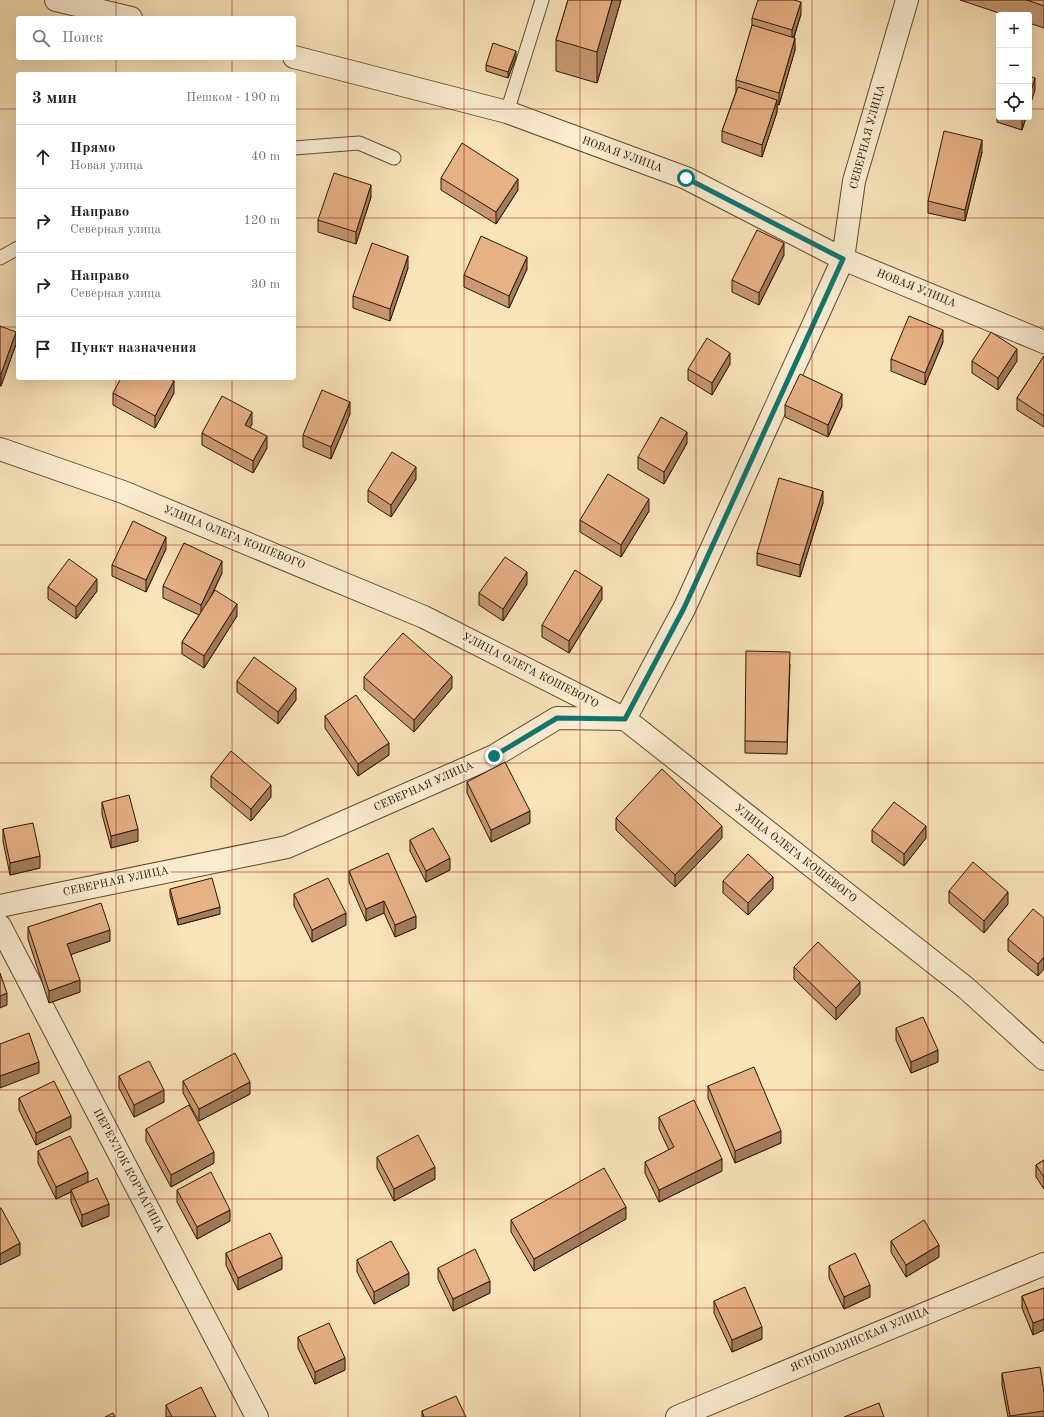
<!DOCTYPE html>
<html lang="ru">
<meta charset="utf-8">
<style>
body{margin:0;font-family:"Old Standard TT",serif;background:#f6f6f6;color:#202124}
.controls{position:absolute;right:12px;top:12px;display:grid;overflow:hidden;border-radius:4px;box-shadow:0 4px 16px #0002}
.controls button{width:36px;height:36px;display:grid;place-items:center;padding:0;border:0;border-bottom:1px solid #e0e0e0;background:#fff;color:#202124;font:20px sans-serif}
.stop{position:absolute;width:12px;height:12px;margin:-9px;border:3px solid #0f766e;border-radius:50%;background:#fff}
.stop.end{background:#0f766e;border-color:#fff;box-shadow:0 1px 4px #0008}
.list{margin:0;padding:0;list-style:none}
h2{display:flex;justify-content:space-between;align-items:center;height:52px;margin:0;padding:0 16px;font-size:17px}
h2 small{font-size:13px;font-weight:400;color:#757577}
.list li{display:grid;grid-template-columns:26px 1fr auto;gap:12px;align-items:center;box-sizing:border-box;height:64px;padding:0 16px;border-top:1px solid #e0e0e0}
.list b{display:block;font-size:15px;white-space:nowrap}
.list p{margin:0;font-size:13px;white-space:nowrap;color:#757577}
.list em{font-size:13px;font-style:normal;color:#757577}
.icon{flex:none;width:22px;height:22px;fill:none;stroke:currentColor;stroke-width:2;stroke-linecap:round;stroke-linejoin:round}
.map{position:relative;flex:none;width:1044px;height:1417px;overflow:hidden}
.search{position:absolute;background:#fff;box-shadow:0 4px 16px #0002;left:16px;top:16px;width:280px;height:44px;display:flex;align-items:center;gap:10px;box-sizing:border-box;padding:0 14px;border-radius:4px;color:#757577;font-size:15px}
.panel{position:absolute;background:#fff;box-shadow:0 4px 16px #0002;left:16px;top:72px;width:280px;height:308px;border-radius:4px}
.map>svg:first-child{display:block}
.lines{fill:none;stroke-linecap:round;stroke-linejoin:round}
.lane-casing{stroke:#614a30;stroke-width:15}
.street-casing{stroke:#614a30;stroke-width:24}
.lane{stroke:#fbedd2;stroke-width:13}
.street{stroke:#fbedd2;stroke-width:22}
.wall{fill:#c79873;stroke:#2e1703}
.shaded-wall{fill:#a27c5e;stroke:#2e1703}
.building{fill:#e7b186;stroke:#2e1703}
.route{stroke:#0f766e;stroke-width:5}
.grid{fill:none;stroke:#8f2418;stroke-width:1;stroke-opacity:0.55}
.labels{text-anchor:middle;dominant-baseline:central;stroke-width:3.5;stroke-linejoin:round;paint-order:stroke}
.street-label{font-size:11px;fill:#2e1703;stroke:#fbedd2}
</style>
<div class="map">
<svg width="1044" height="1417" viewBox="0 0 1044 1417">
<rect width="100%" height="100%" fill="#f9e3b9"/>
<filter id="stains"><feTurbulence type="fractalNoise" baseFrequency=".005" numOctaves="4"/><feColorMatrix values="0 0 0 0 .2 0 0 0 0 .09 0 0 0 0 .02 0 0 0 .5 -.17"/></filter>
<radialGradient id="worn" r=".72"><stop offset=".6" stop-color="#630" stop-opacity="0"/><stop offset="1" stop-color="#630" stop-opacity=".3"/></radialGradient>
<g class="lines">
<g class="lane-casing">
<path id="lane" d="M507,112L542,0
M294,148L359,143L394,158
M0,258L18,248"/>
</g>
<g class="street-casing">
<path id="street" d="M56,0L131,18
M294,57L507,112L686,178L843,259L1044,342
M0,449L123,492L424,617L625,719L966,988L1044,1059
M0,906L287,847L494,756L557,718L625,719L685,607L843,259L854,181L907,0
M0,926L257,1417
M677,1417L1044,1264"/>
</g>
<use href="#lane" class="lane"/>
<use href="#street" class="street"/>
</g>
<path class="wall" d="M568,0H621L597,83L556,71V40Z
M960,0H1044V28L1029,23V15H1005Z
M801,14L794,38L795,50L779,105H777V112L762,157L722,142V131L736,92V80L752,27V18Z
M516,57L508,78L486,71V65Z
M999,103V117H1026L1022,130L997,122V110Z
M982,152L965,221L928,213V201Z
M441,178L518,190L496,224L441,190Z
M371,197L356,244L318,232V220Z
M784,255L759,305L732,292V280Z
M408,268L390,321L353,308V296Z
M527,269L509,308L464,287V275Z
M0,326L16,344L1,386H0Z
M943,342L925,385L891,371V359Z
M1044,356V427L1017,410V398Z
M972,361H1017L998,390L972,373Z
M730,364L712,395L688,380V369Z
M113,393H174L155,428L113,405Z
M785,405L842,406L828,437L785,417Z
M350,414L331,459L303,447V435Z
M252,424L250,427L267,448L253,473L202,445V433Z
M687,443L664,484L638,469V457Z
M416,479L391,517L368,502V490Z
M823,503L800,577L757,565V553Z
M649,511L621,557L580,532V520Z
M166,549L146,592L112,576V565Z
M222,573L212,595L237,616L204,668L182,654V642L199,615L163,598V586Z
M527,584L503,621L479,605V593Z
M48,587L97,591L76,619L48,599Z
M602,599L569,653L542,637V625Z
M790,664L787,754L745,753V741Z
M364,677L452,688L414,732L364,689Z
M237,681L296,700L278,724L237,692Z
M325,716L389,755L358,776L325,728Z
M211,776L271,797L251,821L211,787Z
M467,782L530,823L491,842L467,793Z
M102,802L138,841L111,848L102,814Z
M616,818L722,838L675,887L616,830Z
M3,829L40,868L10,875L3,841Z
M872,830L926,838L904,866L872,842Z
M410,840L450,870L426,882L410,851Z
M349,871L416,928L395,937L384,913L366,921L349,882Z
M723,881L773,889L748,915L723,893Z
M170,889L220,914L178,925L170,895Z
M949,891L1008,904L984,933L949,903Z
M294,894L346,925L312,942L294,906Z
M1044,918L1038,976L1008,951V939Z
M28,927L110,941L71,954L80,992L49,1003L28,939Z
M794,967L860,994L836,1020L794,979Z
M896,1028L938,1062L911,1073L896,1040Z
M119,1076L164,1102L134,1117L119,1088Z
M183,1081L250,1094L199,1121L183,1093Z
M708,1086L781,1143L735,1163L708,1098Z
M19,1098L71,1128L36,1145L19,1110Z
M659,1117L722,1171L659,1202L645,1173V1162L669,1150L659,1129Z
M146,1129L214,1163L171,1187L146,1141Z
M38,1151L88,1182L109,1216L82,1227L71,1202V1192L56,1199L38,1163Z
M377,1157L435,1179L394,1201L377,1168Z
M1044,1160V1189L1036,1177V1165Z
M177,1190L230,1221L197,1239L177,1202Z
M626,1219L534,1271L511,1232V1220Z
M891,1241L939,1257L906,1277L891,1252Z
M226,1253L282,1269L238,1290L226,1265Z
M357,1260L409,1285L374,1304L357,1272Z
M829,1266L870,1297L844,1309L829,1278Z
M438,1268L490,1293L453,1311L438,1279Z
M1044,1288L1033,1335L1022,1308V1296Z
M714,1301L762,1339L732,1352L714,1313Z
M298,1337L345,1370L315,1384L298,1348Z
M1002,1373L1044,1392V1417H1008L1002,1385Z
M166,1405L216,1417H166Z
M422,1411L466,1417H422Z"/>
<path class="shaded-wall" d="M612,0H621L597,83V52Z
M801,2V14L792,42V30Z
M795,38V50L779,105V93Z
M516,51V57L508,78V72Z
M1035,78V90L1029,109V97Z
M777,100V112L762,157V145Z
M1022,117H1026L1022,130Z
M982,140V152L965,221V210Z
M518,179V190L496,224V212Z
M371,185V197L356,244V232Z
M784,243V255L759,305V293Z
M408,256V268L390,321V309Z
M527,257V269L509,308V296Z
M943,330V342L925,385V373Z
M16,332V344L1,386V374Z
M1017,349V361L998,390V378Z
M730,353V364L712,395V383Z
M174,381V393L155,428V416Z
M842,394V406L828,437V425Z
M350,402V414L331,459V447Z
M252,412V424L245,437V425Z
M687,432V443L664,484V472Z
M267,436V448L253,473V461Z
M416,467V479L391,517V505Z
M823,491V503L800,577V565Z
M649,499V511L621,557V545Z
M166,537V549L146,592V580Z
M222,561V573L201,617V605Z
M527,572V584L503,621V609Z
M97,579V591L76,619V607Z
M602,587V599L569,653V641Z
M237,604V616L204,668V656Z
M452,676V688L414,732V720Z
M296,688V700L278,724V712Z
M389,743V755L358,776V764Z
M271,785V797L251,821V809Z
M530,811V823L491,842V830Z
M722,826V838L675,887V875Z
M926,826V838L904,866V854Z
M138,829V841L111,848V836Z
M40,856V868L10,875V863Z
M450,858V870L426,882V871Z
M773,877V889L748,915V903Z
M1008,892V904L984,933V921Z
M384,901V913L366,921V909Z
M220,907V914L178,925V919Z
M346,913V925L312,942V930Z
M416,916V928L395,937V925Z
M110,930V941L67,956V944Z
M1044,957V969L1038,976V964Z
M80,980V992L49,1003V991Z
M860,982V994L836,1020V1008Z
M7,993V1005L0,1008V996Z
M938,1050V1062L911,1073V1062Z
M39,1062V1073L0,1088V1076Z
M250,1082V1094L199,1121V1109Z
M164,1090V1102L134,1117V1105Z
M71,1116V1128L36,1145V1133Z
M781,1131V1143L735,1163V1151Z
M214,1152V1163L171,1187V1175Z
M722,1159V1171L659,1202V1190Z
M435,1167V1179L394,1201V1189Z
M88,1172V1184L71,1190V1192L56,1199V1187Z
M109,1204V1216L82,1227V1215Z
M626,1207V1219L534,1271V1259Z
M230,1210V1221L197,1239V1227Z
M20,1243V1255L0,1265V1254Z
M939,1245V1257L906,1277V1265Z
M282,1257V1269L238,1290V1278Z
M409,1273V1285L374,1304V1292Z
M490,1281V1293L453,1311V1299Z
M870,1285V1297L844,1309V1297Z
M1044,1319V1330L1033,1335V1323Z
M762,1327V1339L732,1352V1340Z
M345,1358V1370L315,1384V1372Z"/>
<path class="building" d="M568,0H612L597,52L556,40Z
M758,0H794L801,2L792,30L752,18Z
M1027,0H1044V6Z
M752,25L795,38L779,93L736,80Z
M493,43L516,51L508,72L486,65Z
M1029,76L1035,78L1029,97Z
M738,87L777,100L762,145L722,131Z
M999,103V111L997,110Z
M944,131L982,140L965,210L928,201Z
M462,143L518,179L496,212L441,178Z
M334,173L371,185L356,232L318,220Z
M757,230L784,243L759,293L732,280Z
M481,236L527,257L509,296L464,275Z
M372,243L408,256L390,309L353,296Z
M909,316L943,330L925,373L891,359Z
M0,326L16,332L1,374H0Z
M991,332L1017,349L998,378L972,361Z
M707,338L730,353L712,383L688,369Z
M1044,356V416L1017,398Z
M800,374L842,394L828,425L785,405Z
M121,378H168L174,381L155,416L113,393Z
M322,390L350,402L331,447L303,435Z
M222,396L252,412L245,425L267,436L253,461L202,433Z
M661,417L687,432L664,472L638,457Z
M392,452L416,467L391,505L368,490Z
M608,474L649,499L621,545L580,520Z
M779,478L823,491L800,565L757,553Z
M133,521L166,537L146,580L112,565Z
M184,543L222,561L201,605L163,586Z
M505,557L527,572L503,609L479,593Z
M69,559L97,579L76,607L48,587Z
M575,570L602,587L569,641L542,625Z
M215,590L237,604L204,656L182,642Z
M403,633L452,676L414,720L364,677Z
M746,651L790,652L787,742L745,741Z
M254,657L296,688L278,712L237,681Z
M356,695L389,743L358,764L325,716Z
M231,751L271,785L251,809L211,776Z
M505,762L530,811L491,830L467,782Z
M662,769L722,826L675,875L616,818Z
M129,795L138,829L111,836L102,802Z
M894,802L926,826L904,854L872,830Z
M33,823L40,856L10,863L3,829Z
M433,828L450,858L426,871L410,840Z
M388,853L416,916L395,925L384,901L366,909L349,871Z
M748,854L773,877L748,903L723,881Z
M973,862L1008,892L984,921L949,891Z
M212,878L220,907L178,919L170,889Z
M328,878L346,913L312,930L294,894Z
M101,903L110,930L67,944L80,980L49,991L28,927Z
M1033,909L1044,918V957L1038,964L1008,939Z
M818,942L860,982L836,1008L794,967Z
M0,973L7,993L0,996Z
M923,1017L938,1050L911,1062L896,1028Z
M29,1033L39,1062L0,1076V1044Z
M235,1053L250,1082L199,1109L183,1081Z
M149,1061L164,1090L134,1105L119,1076Z
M754,1067L781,1131L735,1151L708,1086Z
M54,1081L71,1116L36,1133L19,1098Z
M694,1100L722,1159L659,1190L645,1162L674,1147L659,1117Z
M189,1105L214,1152L171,1175L146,1129Z
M418,1135L435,1167L394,1189L377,1157Z
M70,1136L88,1172L56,1187L38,1151Z
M1044,1160V1177L1036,1165Z
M604,1168L626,1207L534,1259L511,1220Z
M211,1172L230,1210L197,1227L177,1190Z
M97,1178L109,1204L82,1215L71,1190Z
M0,1208H1L20,1243L0,1254Z
M924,1220L939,1245L906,1265L891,1241Z
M270,1233L282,1257L238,1278L226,1253Z
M391,1241L409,1273L374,1292L357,1260Z
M475,1249L490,1281L453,1299L438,1268Z
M855,1253L870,1285L844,1297L829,1266Z
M745,1287L762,1327L732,1340L714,1301Z
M1044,1288V1319L1033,1323L1022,1296Z
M329,1323L345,1358L315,1372L298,1337Z
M1040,1367L1044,1392V1411L1010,1416L1002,1373Z
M201,1387L216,1417H172L166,1405Z
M456,1396L466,1417H424L422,1411Z
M879,1403L884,1417H844Z
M113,1413L115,1417H105Z"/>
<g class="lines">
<path class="route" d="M494,756L557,718L625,719L684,608L843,259L686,178"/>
</g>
<path class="grid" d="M116,0V18M232,0V18M348,0V1417M464,0V1417M580,0V1417M696,0V1417M812,0V1417M928,0V1417M116,58V74M232,58V74M0,109H18M294,109H999M1029,109H1044M0,218H18M294,218H1044M0,327H18M294,327H1044M116,378V1417M232,378V1417M0,436H1044M0,545H1044M0,654H1044M0,763H1044M0,872H1044M0,981H1044M0,1090H1044M0,1199H1044M0,1308H1044"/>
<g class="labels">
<g class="street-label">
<text transform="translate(868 137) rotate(-75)">СЕВЕРНАЯ УЛИЦА</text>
<text transform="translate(622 155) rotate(20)">НОВАЯ УЛИЦА</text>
<text transform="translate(916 289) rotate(22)">НОВАЯ УЛИЦА</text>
<text transform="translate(234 538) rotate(22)">УЛИЦА ОЛЕГА КОШЕВОГО</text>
<text transform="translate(530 671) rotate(27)">УЛИЦА ОЛЕГА КОШЕВОГО</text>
<text transform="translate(424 787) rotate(-24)">СЕВЕРНАЯ УЛИЦА</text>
<text transform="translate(795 854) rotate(38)">УЛИЦА ОЛЕГА КОШЕВОГО</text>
<text transform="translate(116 882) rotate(-12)">СЕВЕРНАЯ УЛИЦА</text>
<text transform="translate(128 1171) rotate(62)">ПЕРЕУЛОК КОРЧАГИНА</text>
<text transform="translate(860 1340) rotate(-23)">ЯСНОПОЛЯНСКАЯ УЛИЦА</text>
</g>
</g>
<rect width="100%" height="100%" filter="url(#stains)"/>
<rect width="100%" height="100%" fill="url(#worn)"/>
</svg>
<div class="controls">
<button>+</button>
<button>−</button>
<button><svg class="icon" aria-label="locate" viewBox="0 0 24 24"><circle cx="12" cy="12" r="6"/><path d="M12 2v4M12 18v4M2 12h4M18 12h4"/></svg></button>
</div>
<div class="stop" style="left:686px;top:178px"></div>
<div class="stop end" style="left:494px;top:756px"></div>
<div class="search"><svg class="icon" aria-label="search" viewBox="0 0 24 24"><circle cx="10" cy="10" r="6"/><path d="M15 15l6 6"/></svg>Поиск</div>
<section class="panel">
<h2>3 мин<small>Пешком · 190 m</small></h2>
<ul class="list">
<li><svg class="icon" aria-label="ahead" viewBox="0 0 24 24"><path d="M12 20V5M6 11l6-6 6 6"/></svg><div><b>Прямо</b><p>Новая улица</p></div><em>40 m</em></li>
<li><svg class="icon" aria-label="right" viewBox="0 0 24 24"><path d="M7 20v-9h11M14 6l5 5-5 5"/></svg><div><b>Направо</b><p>Северная улица</p></div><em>120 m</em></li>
<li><svg class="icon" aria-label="right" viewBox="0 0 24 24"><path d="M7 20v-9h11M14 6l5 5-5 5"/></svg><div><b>Направо</b><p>Северная улица</p></div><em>30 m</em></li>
<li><svg class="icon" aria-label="arrive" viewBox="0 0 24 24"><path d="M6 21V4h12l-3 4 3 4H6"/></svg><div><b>Пункт назначения</b></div></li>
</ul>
</section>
</div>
